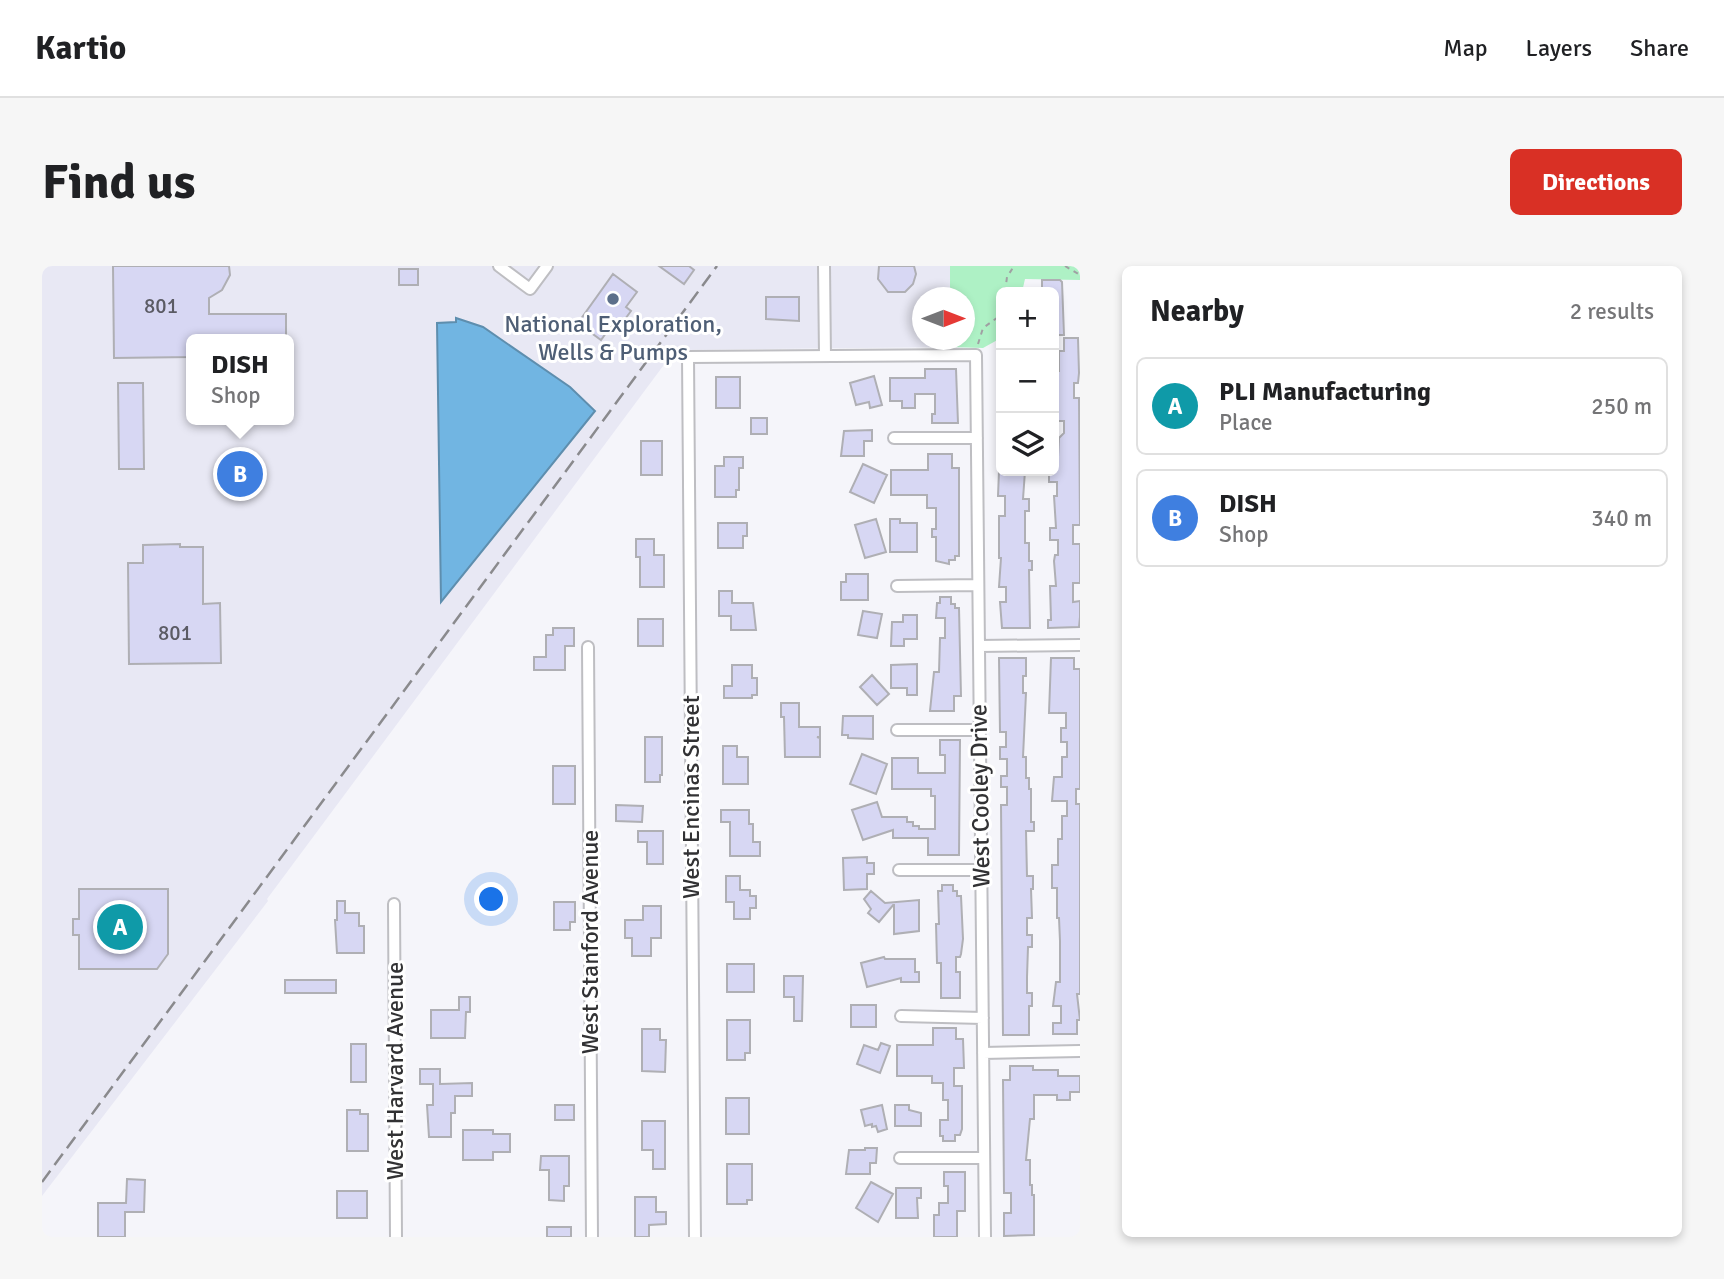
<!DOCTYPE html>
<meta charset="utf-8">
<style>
body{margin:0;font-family:Signika,sans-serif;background:#f6f6f6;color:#202124}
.controls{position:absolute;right:21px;top:21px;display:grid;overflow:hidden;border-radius:10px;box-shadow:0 4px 10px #0003}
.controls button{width:63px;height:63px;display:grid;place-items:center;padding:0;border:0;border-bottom:2px solid #e0e0e0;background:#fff;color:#202124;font:35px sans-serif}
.compass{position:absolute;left:870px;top:21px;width:63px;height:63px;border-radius:50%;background:#fff;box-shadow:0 4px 10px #0003;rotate:90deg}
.you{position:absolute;left:450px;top:634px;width:24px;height:24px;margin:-18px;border:5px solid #fff;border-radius:50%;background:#1a73e8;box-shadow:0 0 0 10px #1a73e833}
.badge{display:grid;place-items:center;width:46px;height:46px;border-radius:50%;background:#d93025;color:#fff;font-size:23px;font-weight:700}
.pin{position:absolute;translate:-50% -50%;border:4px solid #fff;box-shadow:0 2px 7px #0006}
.popup{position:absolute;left:144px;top:68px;width:108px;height:91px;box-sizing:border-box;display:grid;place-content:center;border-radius:10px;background:#fff;filter:drop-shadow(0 2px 5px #0005);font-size:23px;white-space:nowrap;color:#757577}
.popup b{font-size:26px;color:#202124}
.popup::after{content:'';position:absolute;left:50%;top:100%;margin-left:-14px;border:14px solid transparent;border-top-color:#fff}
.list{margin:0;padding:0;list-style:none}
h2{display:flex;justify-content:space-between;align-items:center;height:91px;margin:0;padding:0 28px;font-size:30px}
h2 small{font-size:23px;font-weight:400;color:#757577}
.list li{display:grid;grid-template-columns:46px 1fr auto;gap:21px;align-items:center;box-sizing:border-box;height:98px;margin:0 14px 14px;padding:0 14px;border:2px solid #e0e0e0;border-radius:10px}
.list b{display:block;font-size:26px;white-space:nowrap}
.list p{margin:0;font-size:23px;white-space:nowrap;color:#757577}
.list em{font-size:23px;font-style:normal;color:#757577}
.icon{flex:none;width:38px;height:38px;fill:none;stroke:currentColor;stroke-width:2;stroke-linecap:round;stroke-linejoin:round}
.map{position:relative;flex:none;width:1038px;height:971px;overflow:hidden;border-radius:10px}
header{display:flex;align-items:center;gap:42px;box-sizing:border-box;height:98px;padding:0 35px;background:#fff;border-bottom:2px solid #e0e0e0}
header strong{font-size:33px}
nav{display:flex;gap:38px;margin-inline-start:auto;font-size:24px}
.intro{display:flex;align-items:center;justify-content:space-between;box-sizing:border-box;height:168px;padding:0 42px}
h1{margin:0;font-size:49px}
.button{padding:18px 32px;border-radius:10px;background:#d93025;color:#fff;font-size:24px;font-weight:700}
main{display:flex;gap:42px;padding:0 42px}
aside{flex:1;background:#fff;border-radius:10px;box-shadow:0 4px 10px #0003}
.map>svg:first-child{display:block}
.built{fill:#e8e8f4;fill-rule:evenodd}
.green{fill:#aef1c5}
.water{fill:#71b5e2;stroke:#5e8eae;stroke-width:2}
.building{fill:#d7d7f3;stroke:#afafb4;stroke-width:2}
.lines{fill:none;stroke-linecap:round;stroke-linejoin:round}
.minor-casing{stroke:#bebec2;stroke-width:14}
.path{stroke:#a0a0a3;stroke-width:2;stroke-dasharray:5 5;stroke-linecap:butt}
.minor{stroke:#fff;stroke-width:10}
.rail{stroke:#8a8a8d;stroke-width:2.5;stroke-dasharray:14 7;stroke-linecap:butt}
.service-dot{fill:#5c6f8a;stroke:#fff;stroke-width:2.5}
.labels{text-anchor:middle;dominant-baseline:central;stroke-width:6;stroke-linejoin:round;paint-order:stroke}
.number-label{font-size:21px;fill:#5b5b64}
.service-label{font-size:24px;fill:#4e5e75;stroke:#fff}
.street-label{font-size:24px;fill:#323234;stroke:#fff}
</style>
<header>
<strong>Kartio</strong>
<nav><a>Map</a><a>Layers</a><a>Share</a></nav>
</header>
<div class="intro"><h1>Find us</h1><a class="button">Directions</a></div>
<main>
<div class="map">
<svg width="1038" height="971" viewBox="0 0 1038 971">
<rect width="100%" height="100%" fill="#f5f5fa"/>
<path class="built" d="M0,0H908V31L880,32V74H908V81L640,84V95L624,96L225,633L226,635L0,930ZM149,73H247V154H149Z"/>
<path class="green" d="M908,0H1038V14L983,13L980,26H959V72L941,82L908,81V74H922V32L908,31Z"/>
<path class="water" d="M414,52L441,61L528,121L553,145L399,336L395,57L414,56Z"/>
<path class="building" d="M71,0H187L188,9L180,24L167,32V48H244V73H149V91L72,92Z
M617,0H647L652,4L642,18Z
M837,0H872L874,8L871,18L863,26H846L836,13Z
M357,3H376V19H357Z
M571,8L595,26L584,41L589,45L575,64L569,60L559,74L536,57Z
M1000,14H1018L1020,16L1022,69H1012V26H1000Z
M724,31H757V55L724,53Z
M1022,72H1036L1037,107L1036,117H1032V132H1037L1038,259H1031V278H1038V317H1031V336L1038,335V351L1037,361L1006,362V354H1009L1008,320H1014L1012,295L1013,289H1016V274H1008V262H1014L1012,230H1015V216H1007V205L1013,203V191H1016L1017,172L1022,167V155H1015V148H1012V105H1017V85H1022Z
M883,103H914L916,157H890V148H893V128H873V142H860V135H848V112H883Z
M832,110L840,139L828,142L827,136L814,139L808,117Z
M674,111H698V142H674Z
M76,117H101L102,203H77Z
M709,152H725V168H709Z
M830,164V175H822V190H799L802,165Z
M599,175H620V209H599Z
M886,188H910V202H917V290H913V294H907V298L894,295V271H890V263H894V242H885V229H849V204H886Z
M682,191H701V202H697V224H694V231H673V200H682Z
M821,198L845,209L832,237L808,226Z
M957,205H983L981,233H987V245H983V277H987V295H990V304H987L988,362H960L958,336H964V321H957L959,292H957V250H963V230H956Z
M834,253L844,286L823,292L813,259Z
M848,253H858V257H875V286H848Z
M676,257H705V270H701V282H676Z
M594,273H612V289H622V321H598V291H594Z
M138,278V281H161V338L178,337L179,397L87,398L86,297H101V279Z
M804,308H826V334H799V316H804Z
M677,325H690V337H711L714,364H689V350H677Z
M898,331H909V338H913V342H917L919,430H912V445H888L892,406H897L898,372H903V352H894L895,337H898Z
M821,345L840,348L835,372L816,369Z
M861,349H875V373H862V380H849L850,356H861Z
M596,353H621V380H596Z
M511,362H532V380H523V404H492V391H504V369H511Z
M957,392H984V410H981V427H984L981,491H984V512H987V523H989V556H992V565H984L985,610H991V623H989L990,652H985V669H990V681H986L985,711V727H990V740H987V769H961L959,539H965V521H959V510H965V493H958V481H964V466H958Z
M1009,392H1032V403H1038V523H1034V538H1038V728H1035L1038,754H1035V768H1011V757H1019V740H1011L1014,716H1018V675L1017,652H1015V622H1010V599H1016V573H1020V550H1025V535H1010L1012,511H1020V491H1025V476H1019V462H1024V447H1007Z
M875,398V429H865V422H849V399Z
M690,399H710V412H715V429H710V432H682V420H690Z
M830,409L847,428L835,439L818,421Z
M739,437H757V461H778V471H775L778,472V491H743L742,451H739Z
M801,450H831V473L806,472V469H800Z
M603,471H620V509H618V516H603Z
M898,474H918L917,589H886V572H851V564L821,574L810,544L835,536L840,551H865V556H871V560H877V563H893V530H889V523H850V492H876V507H903V489H898Z
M681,480H695V491H706V518H681Z
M820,488L845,498L834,528L808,518Z
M511,500H533V538H511Z
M574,539L601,540L600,556L574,555Z
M679,544H707V558H711V576H718V590H688V556H679Z
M596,565H621V598H605V576H596Z
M825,591V597H832V608H825V623L802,624L801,592Z
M684,610H698V624H708V630H714V642H708V653H692V636H684Z
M900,619H911V625H915V630H919L921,673L919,688L918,691H914V706H918V732H899V697H895L894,658H897L896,625H900Z
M37,623H126V688L115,703H37V669H31V653H37Z
M829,625L843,637L877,634V665L852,668V638L837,656L826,647L829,643L822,633Z
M295,635H303V647H317V660H322V687H295L293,654H295Z
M512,636H533V656H528V664H512Z
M601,640H619V672H609V690H590V672H583V654H601Z
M842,691L843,693H873V706H877V716H859V712L825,721L819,697Z
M685,698H712V726H685Z
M742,710H761L760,755H752V731H742Z
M243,714H294V727H243Z
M417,731H428V746H424L423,772H389V744H417Z
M809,739H834V761H809Z
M685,754H708V787H703V794H685Z
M891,762H914V773H921L922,802H912V820H920V863L918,869H913V875H901V870H898V854H906V834H901V817H890V810H855V779H891Z
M600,763H618V774H624L623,806L600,805Z
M839,777L848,780L838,807L815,798L822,779L836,784Z
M309,778H324V816H309Z
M968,800H991V804H1016V810H1038V826H1028V834H1015V829H992V853H988L984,894H988V919H990V929H992V969L962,970V947H969V927H962L961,814H968Z
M378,803H398V818L430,817V830H413V847H409V871H387L385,839H391V818H378Z
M684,832H707V868H684Z
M513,839H532V854H513Z
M840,839L845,863L836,866L834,860L830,861V858L823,860L819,844Z
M853,839H867V844L879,847V860H853Z
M305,844H318V848H326V885H305Z
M600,855H623V903H611V884H600Z
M421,864H451V868H468V886H451V894H421Z
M823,882H835L834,897H828V908H804L807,884H823Z
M499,890H527V920H522V935L507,934V904H498Z
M685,898H710V934H705V938H685Z
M902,906H923V945H915V971H892V949H897V937H906V920H902Z
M85,913L103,914L102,946H83V971H56V937H84Z
M829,916L851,928L836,956L814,942Z
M854,922H879V932H875L876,952H854Z
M295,925H325V952H295Z
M593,931H614V946H624V958L607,959V971H593Z
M505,961H529V971H505Z"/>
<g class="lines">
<g class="minor-casing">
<path id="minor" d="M457,0L488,23L505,0
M782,0L783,90
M852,172H935
M855,320L936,319
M937,380L1038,379
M546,381L550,971
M855,464H938
M857,604H939
M352,638L354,971
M859,750L941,752
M941,787L1038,785
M858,892H942
M653,971L646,91L934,89L943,971"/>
</g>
<path class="path" d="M1023,0L1038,9
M963,26L965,11L972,0
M936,78L941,62L959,49"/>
<use href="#minor" class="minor"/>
<path class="rail" d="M0,916L675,0"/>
</g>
<circle class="service-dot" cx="571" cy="33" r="7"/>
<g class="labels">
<g class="number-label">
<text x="119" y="40">801</text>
<text x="133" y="367">801</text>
</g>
<g class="service-label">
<text x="571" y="58">National Exploration,<tspan x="571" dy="28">Wells &amp; Pumps</tspan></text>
</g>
<g class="street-label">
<text transform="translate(938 530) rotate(-91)">West Cooley Drive</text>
<text transform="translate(649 531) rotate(-90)">West Encinas Street</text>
<text transform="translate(548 676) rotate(-90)">West Stanford Avenue</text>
<text transform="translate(353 805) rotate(-90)">West Harvard Avenue</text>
</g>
</g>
</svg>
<div class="controls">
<button>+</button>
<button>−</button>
<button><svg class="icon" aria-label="layers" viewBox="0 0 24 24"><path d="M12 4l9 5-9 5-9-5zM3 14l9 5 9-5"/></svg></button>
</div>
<svg class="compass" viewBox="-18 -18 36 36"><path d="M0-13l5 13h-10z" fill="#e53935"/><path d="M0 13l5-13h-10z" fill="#757577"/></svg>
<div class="you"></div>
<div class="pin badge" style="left:78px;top:661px;background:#0f9aa8">A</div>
<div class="pin badge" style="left:198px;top:208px;background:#3f7fe0">B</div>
<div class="popup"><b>DISH</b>Shop</div>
</div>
<aside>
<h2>Nearby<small>2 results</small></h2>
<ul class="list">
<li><span class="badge" style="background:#0f9aa8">A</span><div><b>PLI Manufacturing</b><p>Place</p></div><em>250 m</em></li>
<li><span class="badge" style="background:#3f7fe0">B</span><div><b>DISH</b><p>Shop</p></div><em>340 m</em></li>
</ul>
</aside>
</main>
